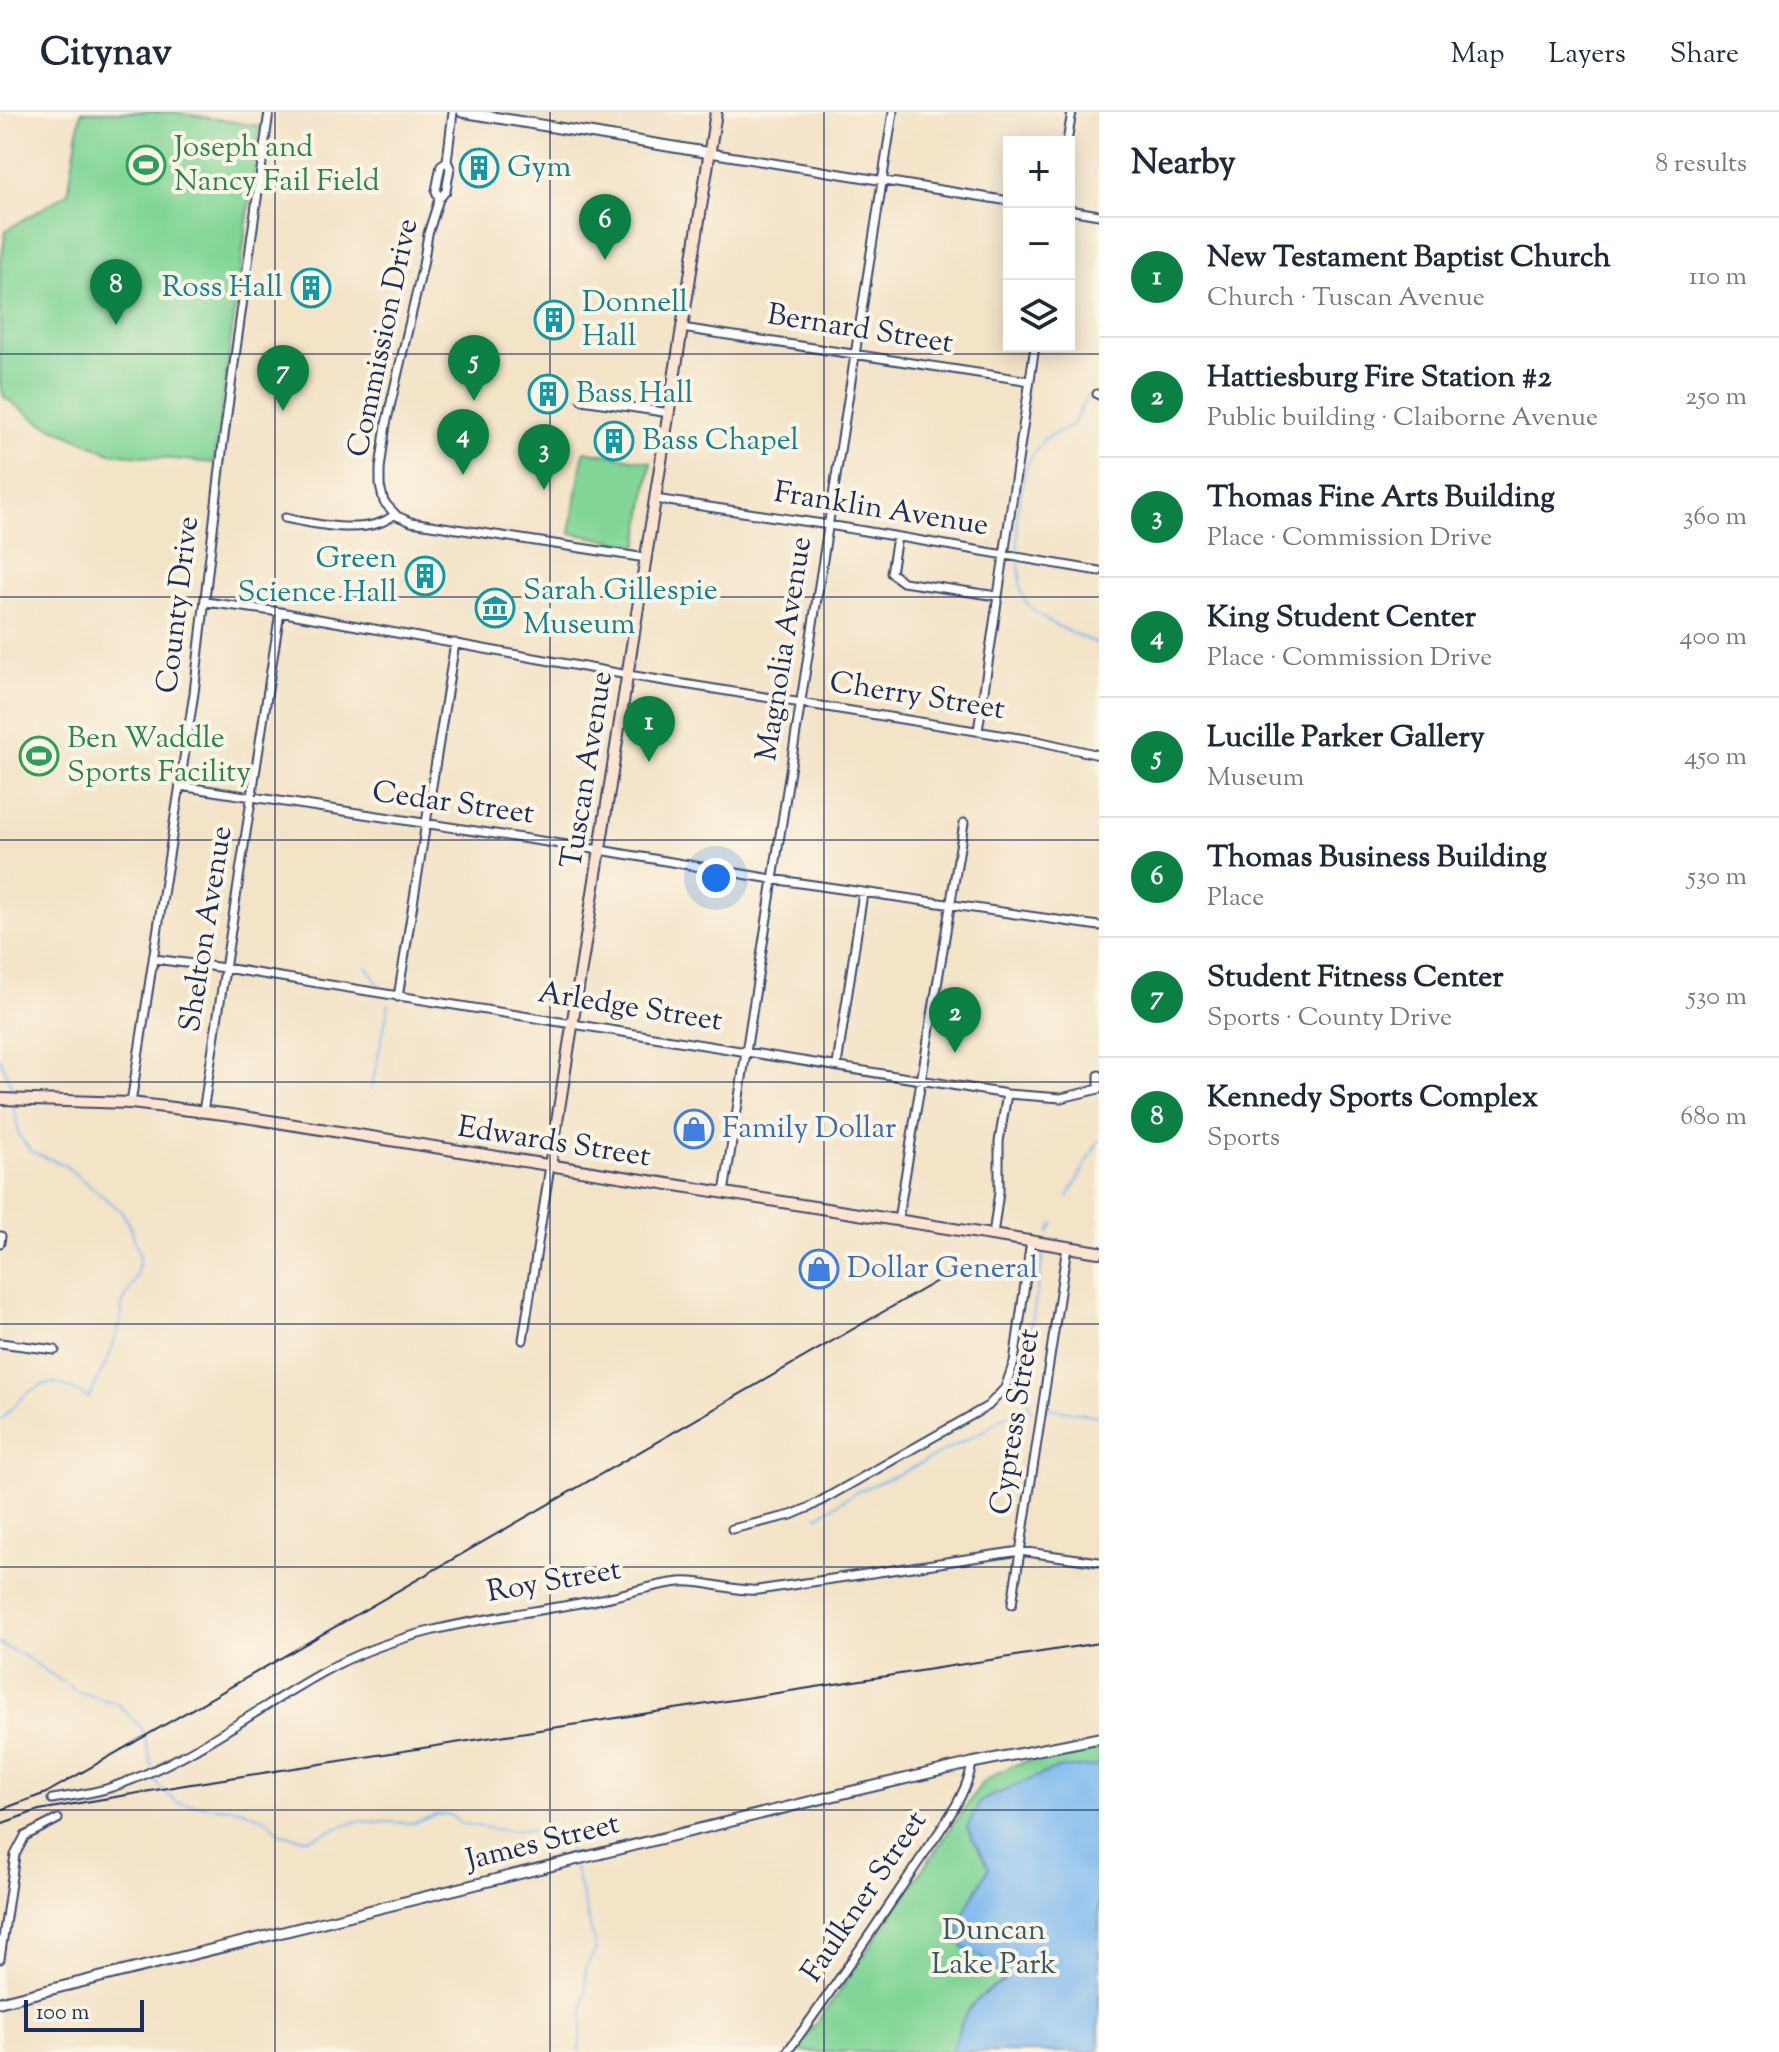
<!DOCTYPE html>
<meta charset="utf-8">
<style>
body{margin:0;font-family:"Sorts Mill Goudy",serif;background:#f2f2f3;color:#1f2937}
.controls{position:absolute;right:24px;top:24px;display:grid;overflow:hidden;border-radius:0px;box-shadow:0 4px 20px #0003}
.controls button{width:72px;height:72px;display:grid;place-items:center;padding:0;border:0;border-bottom:2px solid #e0e1e3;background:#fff;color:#1f2937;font:40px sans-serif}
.scale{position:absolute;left:24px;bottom:20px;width:120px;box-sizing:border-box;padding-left:8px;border:4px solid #1b2f5e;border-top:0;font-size:22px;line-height:28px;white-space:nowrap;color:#1b2f5e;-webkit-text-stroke:6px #fcf5e5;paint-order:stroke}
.you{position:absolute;left:716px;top:766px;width:28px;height:28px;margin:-20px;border:6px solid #fff;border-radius:50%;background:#1a73e8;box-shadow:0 0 0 12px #1a73e833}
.badge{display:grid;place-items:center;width:52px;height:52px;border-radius:50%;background:#0b8043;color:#fff;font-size:26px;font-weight:700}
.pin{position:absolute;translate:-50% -66px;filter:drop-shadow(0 2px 4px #0008)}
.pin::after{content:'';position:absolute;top:42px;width:28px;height:24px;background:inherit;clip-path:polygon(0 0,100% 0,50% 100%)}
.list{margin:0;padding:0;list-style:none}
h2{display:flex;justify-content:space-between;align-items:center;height:104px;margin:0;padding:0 32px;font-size:34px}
h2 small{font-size:26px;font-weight:400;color:#747a83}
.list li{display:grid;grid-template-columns:52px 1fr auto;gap:24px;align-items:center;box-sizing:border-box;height:120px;padding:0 32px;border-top:2px solid #e0e1e3}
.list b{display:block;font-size:30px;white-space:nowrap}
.list p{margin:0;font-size:26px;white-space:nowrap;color:#747a83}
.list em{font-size:26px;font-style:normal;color:#747a83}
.icon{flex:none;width:44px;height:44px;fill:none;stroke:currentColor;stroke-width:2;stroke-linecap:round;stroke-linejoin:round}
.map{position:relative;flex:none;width:1099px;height:1940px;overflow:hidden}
header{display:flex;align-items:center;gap:48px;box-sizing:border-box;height:112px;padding:0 40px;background:#fff;border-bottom:2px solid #e0e1e3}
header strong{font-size:38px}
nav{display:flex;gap:44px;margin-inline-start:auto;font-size:28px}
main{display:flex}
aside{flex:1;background:#fff}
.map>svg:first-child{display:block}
.green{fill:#81d597;stroke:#4e827a;stroke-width:2}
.water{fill:#7ebaf0;stroke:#4c74a7;stroke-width:2}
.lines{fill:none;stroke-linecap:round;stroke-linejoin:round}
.stream{stroke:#7ebaf0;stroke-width:2}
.minor-casing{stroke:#3b4a6e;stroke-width:11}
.tertiary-casing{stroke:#3b4a6e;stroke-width:13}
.secondary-casing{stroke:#3b4a6e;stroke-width:14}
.minor{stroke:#fff;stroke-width:7}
.tertiary{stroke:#fff;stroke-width:9}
.secondary{stroke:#fde4d1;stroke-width:10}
.rail{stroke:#1b2f5e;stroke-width:2}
.grid{fill:none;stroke:#1b2f5e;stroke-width:2;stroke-opacity:0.55}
.labels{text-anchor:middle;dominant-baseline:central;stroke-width:8;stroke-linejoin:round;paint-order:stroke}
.leisure-label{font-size:30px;fill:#27864d;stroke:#fcf5e5;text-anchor:start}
.culture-label{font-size:30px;fill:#0d838f;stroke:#fcf5e5;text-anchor:start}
.street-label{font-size:30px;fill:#1b2f5e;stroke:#fcf5e5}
.shop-label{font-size:30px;fill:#366cbe;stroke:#fcf5e5;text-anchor:start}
.park-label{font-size:30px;fill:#34586c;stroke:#fcf5e5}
</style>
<header>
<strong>Citynav</strong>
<nav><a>Map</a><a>Layers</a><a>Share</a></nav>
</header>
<main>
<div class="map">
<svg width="1099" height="1940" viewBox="0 0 1099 1940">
<rect width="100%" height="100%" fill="#fcf5e5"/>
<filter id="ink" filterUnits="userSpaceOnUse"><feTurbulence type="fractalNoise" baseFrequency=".0125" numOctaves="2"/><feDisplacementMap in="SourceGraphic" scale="16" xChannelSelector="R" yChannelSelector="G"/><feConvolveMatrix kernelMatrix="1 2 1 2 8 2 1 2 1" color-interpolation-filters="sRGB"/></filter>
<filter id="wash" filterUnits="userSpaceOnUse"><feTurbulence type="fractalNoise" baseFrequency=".006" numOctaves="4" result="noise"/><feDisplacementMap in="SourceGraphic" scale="32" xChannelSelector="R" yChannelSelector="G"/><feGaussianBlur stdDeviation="1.8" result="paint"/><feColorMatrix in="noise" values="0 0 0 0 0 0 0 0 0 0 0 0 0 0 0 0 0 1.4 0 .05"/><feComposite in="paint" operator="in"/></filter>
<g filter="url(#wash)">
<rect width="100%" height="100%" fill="#f3e3c7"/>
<path class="green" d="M81,0H173L260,14L214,351L110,341L40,310L4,285L0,272V155L6,118L68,81Z
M584,339L651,350L638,433L570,421Z
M1099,1637V1940H795L836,1884L982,1671C1014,1645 1060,1643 1099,1637Z"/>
<path class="water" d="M1099,1654V1940H952C961,1903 971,1887 1004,1869L990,1850L963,1835L958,1811L989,1756L967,1716L980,1689L1055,1657Z"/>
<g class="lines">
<path class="stream" d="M1018,438L1017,400L1027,351L1044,327L1073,313L1087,283
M1019,451C1020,461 1019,474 1023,484C1031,506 1078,524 1099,532
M366,854L380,874
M0,947L10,970L12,983
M371,978L389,892
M1068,1085L1099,1028
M1049,1120L1054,1111
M1029,1296L1024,1257L1043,1143
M1049,1296L1099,1304
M0,1309C13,1295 31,1272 53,1271C64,1271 79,1281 89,1286L110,1242L119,1215L123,1191L136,1165L140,1145L131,1116L122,1100L63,1052L32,1040L19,1024L13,990
M818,1404L856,1380L906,1359L987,1317L1010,1301L1031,1297
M0,1532L24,1544L76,1579L118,1592L142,1617L152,1654
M153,1660L158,1673L177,1691L240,1697L265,1707L281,1722L308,1727L358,1709L414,1711L435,1703L448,1702L463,1712L507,1719L542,1718L559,1724L569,1736L572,1746
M574,1752L596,1838L585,1856L586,1876L579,1940"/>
</g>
</g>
<g filter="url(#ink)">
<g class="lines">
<g class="minor-casing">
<path id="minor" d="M453,0L447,49L450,56L446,79L439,87L428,122L423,153L386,312L380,357V374L384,390L397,404L411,410L646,446
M1067,30L1072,0
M710,41L1009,89
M439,87L436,79L441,53L447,49
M1069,98L1099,103
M682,216L1030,269
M1097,282L1099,283
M582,288L670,301
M655,387L829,413L1099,459
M285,406C314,412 370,425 395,402
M897,425L891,461L903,470L997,484
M206,490L280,500L628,563L1038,629L1099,643
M978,619L1035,234
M180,674L600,738L772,767L1099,814
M154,847L225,856L1007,982L1061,986L1099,977
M398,885L455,531
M837,953L863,781
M1099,977V963
M131,991L194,581L223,331L269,0
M203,1000L280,500
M724,1081L893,0
M898,1108L964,711
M993,1123L999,1080V1030L1007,982
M0,1131L1,1124
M523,1228L550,1054
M0,1231L55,1238
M732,1417L791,1403L810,1395L988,1294L1005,1276L1014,1250L1031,1129
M1012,1492L1067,1135
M52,1687C70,1684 88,1682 106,1677C190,1651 258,1594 334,1554C414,1513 500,1506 586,1490C617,1485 649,1473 680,1470C706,1468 732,1480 758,1478L1020,1439L1099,1450
M0,1847L15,1743L25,1724L58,1707
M787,1940C831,1881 872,1819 913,1758C933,1727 967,1687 972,1651"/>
</g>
<g class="tertiary-casing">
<path id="tertiary" d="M462,0L710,41
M0,1890L853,1679L972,1651L1099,1626"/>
</g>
<g class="secondary-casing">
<path id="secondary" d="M0,987L131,991L232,1003L1099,1140
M550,1054L716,0"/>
</g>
<use href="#minor" class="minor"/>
<use href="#tertiary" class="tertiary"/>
<use href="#secondary" class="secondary"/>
<path class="rail" d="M0,1698L46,1681L956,1158
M0,1712L39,1698L185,1673L1099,1531"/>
</g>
</g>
<path class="grid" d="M275,0V1940M550,0V1940M824,0V1940M0,242H1099M0,485H1099M0,728H1099M0,970H1099M0,1212H1099M0,1455H1099M0,1698H1099"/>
<defs>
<g id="stadium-ring" transform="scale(2)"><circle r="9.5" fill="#fcf5e5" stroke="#2e9e5b" stroke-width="1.5"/><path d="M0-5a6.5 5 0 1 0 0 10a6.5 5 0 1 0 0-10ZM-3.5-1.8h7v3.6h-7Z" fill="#2e9e5b"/></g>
<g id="building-ring" transform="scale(2)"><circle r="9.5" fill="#fcf5e5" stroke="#0f9aa8" stroke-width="1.5"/><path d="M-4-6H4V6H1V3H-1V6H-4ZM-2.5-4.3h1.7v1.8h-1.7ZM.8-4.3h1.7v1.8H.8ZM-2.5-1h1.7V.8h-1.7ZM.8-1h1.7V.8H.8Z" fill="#0f9aa8"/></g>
<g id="museum-ring" transform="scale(2)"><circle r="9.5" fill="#fcf5e5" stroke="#0f9aa8" stroke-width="1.5"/><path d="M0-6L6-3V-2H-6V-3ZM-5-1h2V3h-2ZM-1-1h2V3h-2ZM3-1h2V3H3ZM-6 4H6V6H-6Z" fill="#0f9aa8"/></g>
<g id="shop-ring" transform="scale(2)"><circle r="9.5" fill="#fcf5e5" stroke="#3f7fe0" stroke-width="1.5"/><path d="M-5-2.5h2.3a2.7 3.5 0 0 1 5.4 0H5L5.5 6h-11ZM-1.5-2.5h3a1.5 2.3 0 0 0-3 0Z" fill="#3f7fe0"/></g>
</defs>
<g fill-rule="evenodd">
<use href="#stadium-ring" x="146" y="53"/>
<use href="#building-ring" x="479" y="56"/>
<use href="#building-ring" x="311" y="176"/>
<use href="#building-ring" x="554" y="208"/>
<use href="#building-ring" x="548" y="282"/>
<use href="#building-ring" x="614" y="329"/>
<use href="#building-ring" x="425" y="464"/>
<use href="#museum-ring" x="495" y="496"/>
<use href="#stadium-ring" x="39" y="644"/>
<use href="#shop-ring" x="694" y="1017"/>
<use href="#shop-ring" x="819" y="1157"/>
</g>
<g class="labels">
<g class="leisure-label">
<text x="174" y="36">Joseph and<tspan x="174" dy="34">Nancy Fail Field</tspan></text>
<text x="67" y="627">Ben Waddle<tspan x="67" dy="34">Sports Facility</tspan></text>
</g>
<g class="culture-label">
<text x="507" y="56">Gym</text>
<text x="283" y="176" text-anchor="end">Ross Hall</text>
<text x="582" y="191">Donnell<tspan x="582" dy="34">Hall</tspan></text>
<text x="576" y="282">Bass Hall</text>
<text x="642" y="329">Bass Chapel</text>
<text x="397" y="447" text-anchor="end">Green<tspan x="397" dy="34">Science Hall</tspan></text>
<text x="523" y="479">Sarah Gillespie<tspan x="523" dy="34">Museum</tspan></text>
</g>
<g class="street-label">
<text transform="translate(860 218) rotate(9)">Bernard Street</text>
<text transform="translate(384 226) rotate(-78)">Commission Drive</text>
<text transform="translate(881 398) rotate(9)">Franklin Avenue</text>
<text transform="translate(179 493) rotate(-83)">County Drive</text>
<text transform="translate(785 537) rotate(-81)">Magnolia Avenue</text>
<text transform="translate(917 585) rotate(9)">Cherry Street</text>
<text transform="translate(588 658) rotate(-81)">Tuscan Avenue</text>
<text transform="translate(453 692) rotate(8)">Cedar Street</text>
<text transform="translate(207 817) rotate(-81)">Shelton Avenue</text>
<text transform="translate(630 896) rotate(9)">Arledge Street</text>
<text transform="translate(554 1031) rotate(9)">Edwards Street</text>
<text transform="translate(1016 1310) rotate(-81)">Cypress Street</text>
<text transform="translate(554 1470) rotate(-10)">Roy Street</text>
<text transform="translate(543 1731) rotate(-14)">James Street</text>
<text transform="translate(865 1785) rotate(-56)">Faulkner Street</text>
</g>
<g class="shop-label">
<text x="722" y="1017">Family Dollar</text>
<text x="847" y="1157">Dollar General</text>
</g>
<g class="park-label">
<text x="994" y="1819">Duncan<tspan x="994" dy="34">Lake Park</tspan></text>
</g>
</g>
</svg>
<div class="controls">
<button>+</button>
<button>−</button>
<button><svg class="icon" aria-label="layers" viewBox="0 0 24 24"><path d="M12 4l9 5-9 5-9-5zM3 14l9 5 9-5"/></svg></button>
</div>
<div class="scale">100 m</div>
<div class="you"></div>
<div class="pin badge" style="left:649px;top:650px">1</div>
<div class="pin badge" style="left:955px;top:941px">2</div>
<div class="pin badge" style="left:544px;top:378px">3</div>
<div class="pin badge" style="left:463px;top:363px">4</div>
<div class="pin badge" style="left:474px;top:289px">5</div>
<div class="pin badge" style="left:605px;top:148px">6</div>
<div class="pin badge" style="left:283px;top:299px">7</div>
<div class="pin badge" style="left:116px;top:213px">8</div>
</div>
<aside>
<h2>Nearby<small>8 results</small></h2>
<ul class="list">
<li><span class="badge">1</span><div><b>New Testament Baptist Church</b><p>Church · Tuscan Avenue</p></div><em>110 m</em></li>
<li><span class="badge">2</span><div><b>Hattiesburg Fire Station #2</b><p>Public building · Claiborne Avenue</p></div><em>250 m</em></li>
<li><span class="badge">3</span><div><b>Thomas Fine Arts Building</b><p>Place · Commission Drive</p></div><em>360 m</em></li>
<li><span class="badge">4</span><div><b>King Student Center</b><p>Place · Commission Drive</p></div><em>400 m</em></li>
<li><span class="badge">5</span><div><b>Lucille Parker Gallery</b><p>Museum</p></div><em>450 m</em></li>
<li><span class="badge">6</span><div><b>Thomas Business Building</b><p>Place</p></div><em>530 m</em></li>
<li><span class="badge">7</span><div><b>Student Fitness Center</b><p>Sports · County Drive</p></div><em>530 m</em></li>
<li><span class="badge">8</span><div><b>Kennedy Sports Complex</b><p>Sports</p></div><em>680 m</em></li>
</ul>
</aside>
</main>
